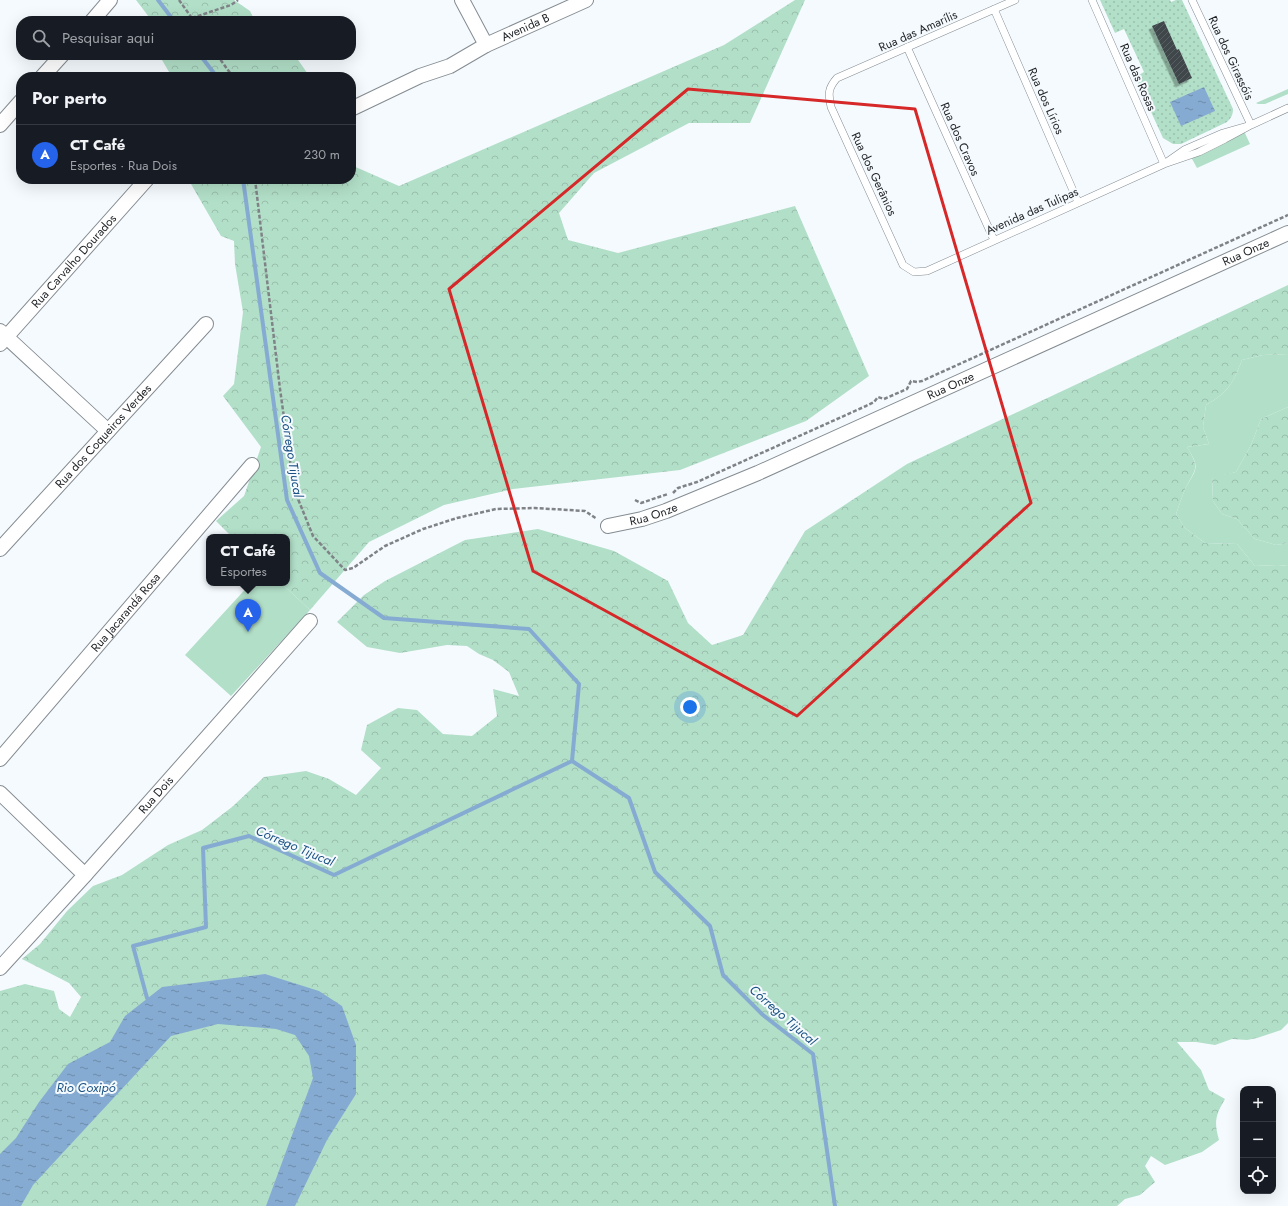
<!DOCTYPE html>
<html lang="pt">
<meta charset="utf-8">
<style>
body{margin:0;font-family:Jost,sans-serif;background:#242831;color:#f1f3f6}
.controls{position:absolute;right:12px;bottom:12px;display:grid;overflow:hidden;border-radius:8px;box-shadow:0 4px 16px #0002}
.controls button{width:36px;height:36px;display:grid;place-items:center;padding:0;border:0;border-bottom:1px solid #363941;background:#171b24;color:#f1f3f6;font:20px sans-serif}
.you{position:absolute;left:690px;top:707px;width:14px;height:14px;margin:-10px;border:3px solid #fff;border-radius:50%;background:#1a73e8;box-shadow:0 0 0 6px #1a73e833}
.badge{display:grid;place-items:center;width:26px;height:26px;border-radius:50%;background:#2563eb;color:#fff;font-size:13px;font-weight:700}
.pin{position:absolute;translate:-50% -33px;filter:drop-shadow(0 1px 2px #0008)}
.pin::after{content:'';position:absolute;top:21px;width:14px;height:12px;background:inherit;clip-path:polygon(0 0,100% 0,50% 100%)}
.popup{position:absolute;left:206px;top:534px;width:84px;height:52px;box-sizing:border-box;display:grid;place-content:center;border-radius:8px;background:#171b24;filter:drop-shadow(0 1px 3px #0005);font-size:13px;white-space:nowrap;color:#9ea1a6}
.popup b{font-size:15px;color:#f1f3f6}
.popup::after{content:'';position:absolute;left:50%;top:100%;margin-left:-8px;border:8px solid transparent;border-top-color:#171b24}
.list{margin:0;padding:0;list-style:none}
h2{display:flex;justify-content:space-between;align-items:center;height:52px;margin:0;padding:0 16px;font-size:17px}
h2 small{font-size:13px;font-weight:400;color:#9ea1a6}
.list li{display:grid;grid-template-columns:26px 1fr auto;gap:12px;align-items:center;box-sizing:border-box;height:60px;padding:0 16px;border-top:1px solid #363941}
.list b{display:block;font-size:15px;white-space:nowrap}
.list p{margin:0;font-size:13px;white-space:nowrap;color:#9ea1a6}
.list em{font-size:13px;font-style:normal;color:#9ea1a6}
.icon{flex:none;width:22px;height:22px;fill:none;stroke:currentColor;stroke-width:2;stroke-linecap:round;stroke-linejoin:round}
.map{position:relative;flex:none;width:1288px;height:1206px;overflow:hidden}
.search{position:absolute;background:#171b24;box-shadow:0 4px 16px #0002;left:16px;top:16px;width:340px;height:44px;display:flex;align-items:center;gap:10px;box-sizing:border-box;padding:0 14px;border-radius:16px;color:#9ea1a6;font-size:15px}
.panel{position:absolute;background:#171b24;box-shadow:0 4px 16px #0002;left:16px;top:72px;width:340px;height:112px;border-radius:16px}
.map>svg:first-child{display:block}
.grass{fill:#b2dfc8}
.forest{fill:url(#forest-crowns)}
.park{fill:url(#park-dots)}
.water{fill:url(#water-ripples)}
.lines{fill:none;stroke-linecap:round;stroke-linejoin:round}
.stream{stroke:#86abd2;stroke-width:4}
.building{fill:url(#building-hatch);filter:url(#shadow)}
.lane-casing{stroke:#848c92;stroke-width:8}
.street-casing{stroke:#848c92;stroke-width:16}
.path{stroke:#7f8387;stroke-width:2.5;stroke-dasharray:4 2;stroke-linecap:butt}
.lane{stroke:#fff;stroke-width:7}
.street{stroke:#fff;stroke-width:14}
.marked{fill:none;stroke:#d62828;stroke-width:3;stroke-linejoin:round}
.labels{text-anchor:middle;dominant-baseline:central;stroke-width:4;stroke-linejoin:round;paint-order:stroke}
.street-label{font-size:12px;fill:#1e2124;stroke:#f5fafe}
.water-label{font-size:13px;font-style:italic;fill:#1a5183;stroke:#f5fafe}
</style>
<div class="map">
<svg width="1288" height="1206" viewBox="0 0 1288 1206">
<defs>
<pattern id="forest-crowns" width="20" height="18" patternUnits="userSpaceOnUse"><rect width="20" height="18" fill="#b2dfc8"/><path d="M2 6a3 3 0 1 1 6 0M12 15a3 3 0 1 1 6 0" fill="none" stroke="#99bfac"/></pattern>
<pattern id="park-dots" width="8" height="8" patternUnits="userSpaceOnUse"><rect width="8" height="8" fill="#b2dfc8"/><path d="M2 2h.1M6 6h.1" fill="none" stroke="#99bfac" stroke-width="1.8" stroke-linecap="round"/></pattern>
<pattern id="water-ripples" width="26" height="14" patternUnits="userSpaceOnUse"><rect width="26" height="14" fill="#86abd2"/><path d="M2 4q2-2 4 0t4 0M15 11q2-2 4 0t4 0" fill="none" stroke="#6d8baa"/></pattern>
<pattern id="building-hatch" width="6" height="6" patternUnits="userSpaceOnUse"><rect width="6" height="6" fill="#3f464c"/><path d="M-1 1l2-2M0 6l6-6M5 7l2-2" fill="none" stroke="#585e63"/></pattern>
<filter id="shadow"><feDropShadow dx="-3.5" dy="3.5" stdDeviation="0" flood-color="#0004"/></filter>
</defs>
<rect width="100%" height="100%" fill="#f5fafe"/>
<path class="grass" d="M1288,89V94L1265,104H1258L1256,103Z
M1244,131L1250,144L1197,168L1191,157Z
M1288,354V407L1261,419L1251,445L1236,472L1212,478L1213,501L1222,514L1237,519L1255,539L1276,545L1288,543V566L1278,565L1255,566L1237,544L1205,543L1185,528L1176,514C1179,506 1182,496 1186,487C1197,468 1200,468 1187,447L1209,444L1203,427L1206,405C1229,392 1233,383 1242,360L1263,355Z
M251,583H281L310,610L231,696L185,655Z"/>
<path class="forest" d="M136,0H234L250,11L255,21H152Z
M795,0H805L750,123H689L594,173L559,213L568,240L618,253L795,206L869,376L806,421L680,470L513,489L444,505L369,542L310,610L281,583H287V537H232L216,521L244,496L261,447L223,396L234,384L243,312L235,264L234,241L221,236L191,184L190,179H351V165L399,186L724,45Z
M161,55H290L296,57L310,77H172L162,60Z
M1288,285V354L1263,355L1242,360C1233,383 1229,392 1206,405L1203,427L1209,444L1187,447C1200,468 1196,468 1186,487C1182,496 1179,506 1176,514L1185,528L1205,543L1237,544L1255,566L1278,565L1288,566V1023L1281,1030L1257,1038L1247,1040L1232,1039L1215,1045L1196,1042H1177L1201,1070L1209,1090L1225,1099C1215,1116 1214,1122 1219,1140L1202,1152L1165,1165L1151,1156L1145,1166L1155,1182L1140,1195L1125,1199L1117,1206H0V991L25,984L54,991L59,1009L70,1017L81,997L69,983L22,959L40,944L67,911L93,886L122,875L168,845L202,830L232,807L264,777L306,771L329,779L356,795L381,768L361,750L367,725L398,708L417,710L443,734L472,736L497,716L493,689L519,696L509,672L493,660L479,654L467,646L447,645L400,653L367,647L337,622L364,595L385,581L465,540L538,529L614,551L668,581L688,623L712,645L743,635L805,531L907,464Z
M1288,407V543L1276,545L1255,539L1237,519L1222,514L1213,501L1212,477L1236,472L1251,445L1261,419Z"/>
<path class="park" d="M1100,0H1170L1171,2L1176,0H1182L1233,109C1233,115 1231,118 1227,122L1181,144H1173L1163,138L1135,77L1144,72L1124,29L1115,33Z"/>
<path class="water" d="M1204,87L1215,111L1181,126L1170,102Z
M265,974L319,991L342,1006L356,1045V1094L327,1140L295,1206H266L313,1078L309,1056L295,1035L276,1029L218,1024L171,1036L33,1185L21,1206H0V1154L16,1138L39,1102L68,1064L110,1042L125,1016L162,987Z"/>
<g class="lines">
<path class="stream" d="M158,0L174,21
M200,55L217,77
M243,179L287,500L320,573L384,618L529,629L579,684L572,761L629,798L655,872L710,926L723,975L763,1015L813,1054L835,1206
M150,1002L147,998L133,946L206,927L203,848L249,836L334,875L572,761"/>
</g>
<path class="building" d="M1164,21L1177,50L1179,49L1192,78L1179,84L1152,26Z"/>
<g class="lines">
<g class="lane-casing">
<path id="lane" d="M1015,0L837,78C828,88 828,94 831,107L903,265L914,272L927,271L1164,164L1092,0
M1192,0L1251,125
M994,9L1078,202
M907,47L994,240
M1251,125L1223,133L1184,150L1164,164L1199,152L1225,139L1251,125L1288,108"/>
</g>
<g class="street-casing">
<g id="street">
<path d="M462,0L486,45"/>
<path d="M92,21L110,0"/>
<path d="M42,77L62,55"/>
<path id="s1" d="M351,109L420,76L450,66L486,45L586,0"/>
<path d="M0,125L21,101"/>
<path d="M0,331L108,431"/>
<path id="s2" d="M0,344L147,179"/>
<path id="s3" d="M608,526L642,519L666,511L758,473L1288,233"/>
<path id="s4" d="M0,549L206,324"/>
<path id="s5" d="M0,759L252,465"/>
<path d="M0,793L85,875"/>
<path id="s6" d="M0,968L85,875L310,621"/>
</g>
</g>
<path class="path" d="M179,0L194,21
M192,18L231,5L238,0
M217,55L233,77
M255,179L280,389L294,489L313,536L345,570L353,568L385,546L423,529L457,518L496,509L535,508L585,511L597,519
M673,493L678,488L697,482L866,406L874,402L878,397L884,399L907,389L911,381L917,382L922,381L1288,215
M635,500L641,503L668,494"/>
<use href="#lane" class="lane"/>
<use href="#street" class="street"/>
</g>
<path class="marked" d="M688,89L915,109L1031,503L797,716L533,571L449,289Z"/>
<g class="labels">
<g class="street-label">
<text stroke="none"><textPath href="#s1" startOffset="193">Avenida B</textPath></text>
<text transform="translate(918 31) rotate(-24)">Rua das Amarílis</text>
<text transform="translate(1231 58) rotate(65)">Rua dos Girassóis</text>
<text transform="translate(1138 77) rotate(66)">Rua das Rosas</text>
<text transform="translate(1046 101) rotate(66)">Rua dos Lírios</text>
<text transform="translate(960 139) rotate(66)">Rua dos Cravos</text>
<text transform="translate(874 174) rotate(65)">Rua dos Gerânios</text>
<text transform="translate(1032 211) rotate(-24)">Avenida das Tulipas</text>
<text stroke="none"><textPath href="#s3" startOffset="695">Rua Onze</textPath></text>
<text stroke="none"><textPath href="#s2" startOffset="111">Rua Carvalho Dourados</textPath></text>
<text stroke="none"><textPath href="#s3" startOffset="371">Rua Onze</textPath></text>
<text stroke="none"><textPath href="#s4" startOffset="153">Rua dos Coqueiros Verdes</textPath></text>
<text stroke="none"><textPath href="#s3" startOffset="47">Rua Onze</textPath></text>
<text stroke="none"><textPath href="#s5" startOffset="193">Rua Jacarandá Rosa</textPath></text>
<text stroke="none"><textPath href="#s6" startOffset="233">Rua Dois</textPath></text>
</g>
<g class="water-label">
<text transform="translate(292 456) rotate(81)">Córrego Tijucal</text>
<text transform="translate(295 846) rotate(23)">Córrego Tijucal</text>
<text transform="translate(783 1015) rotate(41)">Córrego Tijucal</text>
<text x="86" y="1087">Rio Coxipó</text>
</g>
</g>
</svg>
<div class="controls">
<button>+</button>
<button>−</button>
<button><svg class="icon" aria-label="locate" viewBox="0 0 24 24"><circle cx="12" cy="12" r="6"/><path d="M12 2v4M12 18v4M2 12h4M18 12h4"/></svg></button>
</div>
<div class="you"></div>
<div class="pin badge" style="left:248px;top:632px">A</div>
<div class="popup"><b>CT Café</b>Esportes</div>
<div class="search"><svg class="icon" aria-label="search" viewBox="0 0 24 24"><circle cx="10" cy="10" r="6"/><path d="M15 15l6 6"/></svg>Pesquisar aqui</div>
<section class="panel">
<h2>Por perto<small></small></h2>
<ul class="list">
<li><span class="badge">A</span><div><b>CT Café</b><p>Esportes · Rua Dois</p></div><em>230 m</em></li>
</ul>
</section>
</div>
